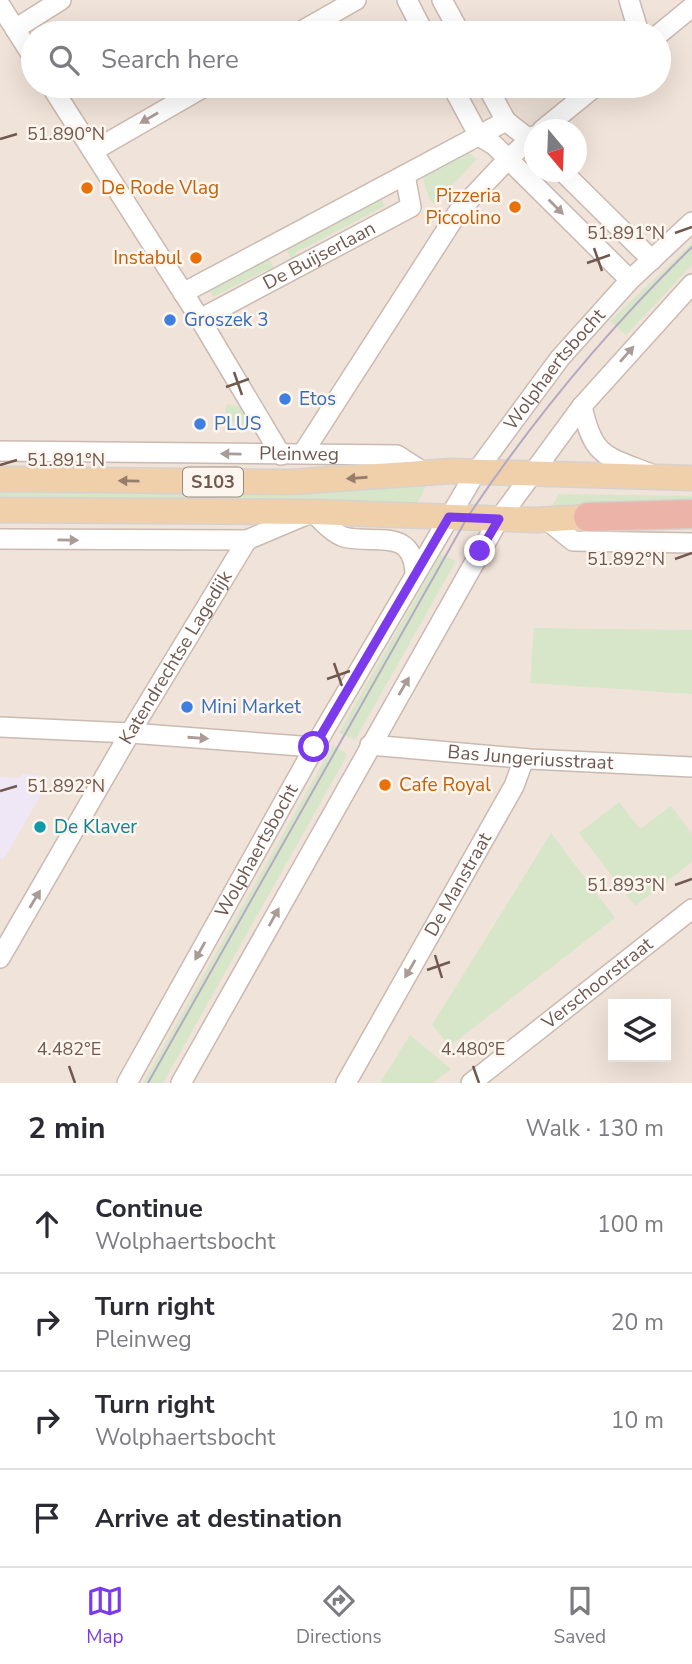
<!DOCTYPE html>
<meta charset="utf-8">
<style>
body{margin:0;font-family:"Nunito Sans",sans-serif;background:#f7f7f7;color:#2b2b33}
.controls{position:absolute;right:21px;bottom:21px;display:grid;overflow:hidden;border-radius:0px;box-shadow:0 7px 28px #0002}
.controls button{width:63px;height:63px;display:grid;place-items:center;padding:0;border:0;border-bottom:2px solid #e1e1e2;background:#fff;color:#2b2b33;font:35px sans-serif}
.compass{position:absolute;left:524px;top:119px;width:63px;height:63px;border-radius:50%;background:#fff;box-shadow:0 7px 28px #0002;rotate:161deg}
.stop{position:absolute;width:21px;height:21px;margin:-16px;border:5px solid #7c3aed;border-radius:50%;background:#fff}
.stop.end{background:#7c3aed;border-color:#fff;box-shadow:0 2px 7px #0008}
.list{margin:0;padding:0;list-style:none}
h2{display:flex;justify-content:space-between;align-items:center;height:91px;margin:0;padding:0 28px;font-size:30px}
h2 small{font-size:23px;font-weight:400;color:#7c7c81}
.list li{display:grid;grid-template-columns:46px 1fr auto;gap:21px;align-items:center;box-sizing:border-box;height:98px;padding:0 28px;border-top:2px solid #e1e1e2}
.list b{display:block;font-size:26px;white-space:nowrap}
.list p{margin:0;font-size:23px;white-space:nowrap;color:#7c7c81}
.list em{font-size:23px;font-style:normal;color:#7c7c81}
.icon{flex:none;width:38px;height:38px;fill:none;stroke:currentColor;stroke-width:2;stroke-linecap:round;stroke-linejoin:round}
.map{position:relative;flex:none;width:692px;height:1083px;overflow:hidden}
.search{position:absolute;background:#fff;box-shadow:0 7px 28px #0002;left:21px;right:21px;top:21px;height:77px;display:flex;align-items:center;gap:18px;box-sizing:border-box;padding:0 24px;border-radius:38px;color:#7c7c81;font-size:26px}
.sheet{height:483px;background:#fff}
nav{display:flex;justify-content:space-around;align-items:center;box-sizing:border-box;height:98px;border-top:2px solid #e1e1e2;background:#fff;font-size:19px;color:#7c7c81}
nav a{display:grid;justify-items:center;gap:4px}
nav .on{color:#7c3aed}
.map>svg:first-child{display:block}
.residential{fill:#f0e3d9;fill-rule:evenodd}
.education{fill:#efe6f6}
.green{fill:#d7e6c9}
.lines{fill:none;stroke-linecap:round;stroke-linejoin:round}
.minor-casing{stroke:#cbbab0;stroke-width:22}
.major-casing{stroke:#d7d1ce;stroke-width:27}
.highway-casing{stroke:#d7d1ce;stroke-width:31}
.minor{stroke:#fff;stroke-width:19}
.major{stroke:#f0d0ab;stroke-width:24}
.highway{stroke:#ecb4a9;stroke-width:28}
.tram{stroke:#b4a9c3;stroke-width:2}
.oneway{fill:#aa9b96}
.oneway2{fill:#977d6b}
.route{stroke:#7c3aed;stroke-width:9}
.ticks{fill:none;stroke:#715950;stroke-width:2.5}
.food-dot{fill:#e8710a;stroke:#fdf6ef;stroke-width:2.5}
.shop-dot{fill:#3f7fe0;stroke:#fdf6ef;stroke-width:2.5}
.culture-dot{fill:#0f9aa8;stroke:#fdf6ef;stroke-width:2.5}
.labels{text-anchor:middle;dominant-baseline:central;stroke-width:5;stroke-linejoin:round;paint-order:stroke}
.shield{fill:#fdf6ef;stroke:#9b8880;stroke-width:2}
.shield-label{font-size:18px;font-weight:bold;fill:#715950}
.food-label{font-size:19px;fill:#c56008;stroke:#fdf6ef;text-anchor:start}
.street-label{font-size:19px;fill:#715950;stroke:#fdf6ef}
.shop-label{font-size:19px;fill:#366cbe;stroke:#fdf6ef;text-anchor:start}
.culture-label{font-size:19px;fill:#0d838f;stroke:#fdf6ef;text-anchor:start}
.ticks-label{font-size:18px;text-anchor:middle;fill:#715950;stroke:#fdf6ef;stroke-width:5;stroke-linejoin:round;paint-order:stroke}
</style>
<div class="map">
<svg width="692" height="1083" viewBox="0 0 692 1083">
<rect width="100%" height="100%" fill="#faf2e9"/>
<path class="residential" d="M0,0H692V1083H0ZM33,33H659V86H33ZM534,130H576V172H534ZM613,1004H666V1057H613Z"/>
<path class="education" d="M22,774L41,775L50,780L3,860L0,858V777L21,778Z"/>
<path class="green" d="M468,152L477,159L435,204L430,200L423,180L428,172Z
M379,195L385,206L295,253L298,260L293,263L284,245Z
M692,243V265L626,335L610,321Z
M267,254L276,272L269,275L266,270L213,297L207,286Z
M227,404L241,407L257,429C244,432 229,423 225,411Z
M427,484L418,502L0,499V490Z
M559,494L692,496V506L549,511Z
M441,554L456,561L355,740L339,733Z
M534,628L692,630V694L530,683Z
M333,745L347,754L345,759L163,1083H143Z
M619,802L640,829L671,806L692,834V862L635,906L579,833Z
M551,833L615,918L450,1046L432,1025Z
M410,1035L451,1069L433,1083H380Z"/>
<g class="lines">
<g class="minor-casing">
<g id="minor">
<path d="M407,0L424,33"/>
<path d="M442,0L460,33"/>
<path d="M629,0L639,33"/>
<path d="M0,5L33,57"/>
<path d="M15,29L61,0"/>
<path d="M298,33L356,0"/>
<path d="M659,34L692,7"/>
<path d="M51,86L200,319L281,455"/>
<path d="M452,86L479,136L494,145L630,280"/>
<path d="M487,86L506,121L534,143"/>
<path d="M542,130L596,86"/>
<path d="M93,151L206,86"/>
<path d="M563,172L652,260"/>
<path d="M183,293L506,121"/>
<path id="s1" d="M200,319L411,207L405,175"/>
<path d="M582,406C593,458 606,456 651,474"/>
<path id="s2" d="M0,451L397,455L425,473"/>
<path d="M303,453L458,212L508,159L534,136"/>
<path d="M547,520L573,541L692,543"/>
<path d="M0,539L247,540L313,512C321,520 333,534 344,537C372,545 412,526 415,572"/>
<path d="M0,727L130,733L314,747"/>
<path id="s3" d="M370,745L530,759L692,767"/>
<path id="s4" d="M0,958L130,733L247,540"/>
<path id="s5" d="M127,1083L323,732L476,472L560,358L630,280L692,222"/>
<path d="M181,1083L499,519L582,406L692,284"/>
<path id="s6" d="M346,1083L514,786L524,759"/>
<path id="s7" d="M471,1083L692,909"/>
</g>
</g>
<g class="major-casing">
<path id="major" d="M0,479L290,482L452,471L692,478
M0,510L313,512L536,520L588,517"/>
</g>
<g class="highway-casing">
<path id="highway" d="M588,517L692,514"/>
</g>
<use href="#minor" class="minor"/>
<use href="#major" class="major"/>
<use href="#highway" class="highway"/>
<path class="tram" d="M148,1083L467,518C533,419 607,330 692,247"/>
</g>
<defs><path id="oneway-solid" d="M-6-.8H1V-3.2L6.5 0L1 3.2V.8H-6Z" transform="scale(1.75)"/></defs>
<g class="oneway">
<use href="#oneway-solid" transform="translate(149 118) rotate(150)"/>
<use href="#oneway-solid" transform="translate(556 207) rotate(45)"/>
<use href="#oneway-solid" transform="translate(627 354) rotate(-49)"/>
<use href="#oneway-solid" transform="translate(231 454) rotate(-179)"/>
<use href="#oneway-solid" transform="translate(68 540) rotate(1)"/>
<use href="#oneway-solid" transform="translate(404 686) rotate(-60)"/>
<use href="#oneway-solid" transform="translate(198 738) rotate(4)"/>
<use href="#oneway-solid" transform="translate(35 899) rotate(-59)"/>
<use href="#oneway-solid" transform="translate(274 917) rotate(-61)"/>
<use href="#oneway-solid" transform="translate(200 951) rotate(119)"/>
<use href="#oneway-solid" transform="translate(410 969) rotate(120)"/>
</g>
<g class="oneway2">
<use href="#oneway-solid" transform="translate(357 478) rotate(176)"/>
<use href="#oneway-solid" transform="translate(129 481) rotate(-179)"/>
</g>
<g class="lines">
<path class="route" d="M314,747L449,517L499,519L480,551"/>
</g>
<path class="ticks" d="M0,139L17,134M675,233L692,227M594,248L602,271M587,263L610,255M234,372L242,395M226,387L249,379M0,465L17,460M675,559L692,553M334,663L342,686M327,679L350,671M0,791L17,786M675,885L692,879M435,955L442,978M427,970L450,962M69,1066L75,1083M473,1066L479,1083"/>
<g class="food-dot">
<circle cx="87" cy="188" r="7"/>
<circle cx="515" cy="207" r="7"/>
<circle cx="196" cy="258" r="7"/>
<circle cx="385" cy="785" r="7"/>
</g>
<g class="shop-dot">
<circle cx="170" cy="320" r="7"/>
<circle cx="285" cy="399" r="7"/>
<circle cx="200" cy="424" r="7"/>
<circle cx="187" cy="707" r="7"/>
</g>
<circle class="culture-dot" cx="40" cy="827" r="7"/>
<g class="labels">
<rect class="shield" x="183" y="467.5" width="60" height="29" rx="5"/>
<g class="shield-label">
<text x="213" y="482">S103</text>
</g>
<g class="food-label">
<text x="101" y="188">De Rode Vlag</text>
<text x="501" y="196" text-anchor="end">Pizzeria<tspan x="501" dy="22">Piccolino</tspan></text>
<text x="182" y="258" text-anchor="end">Instabul</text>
<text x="399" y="785">Cafe Royal</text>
</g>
<g class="street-label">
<text stroke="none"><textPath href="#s1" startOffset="135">De Buijserlaan</textPath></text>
<text stroke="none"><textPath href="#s5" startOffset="833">Wolphaertsbocht</textPath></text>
<text stroke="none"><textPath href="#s2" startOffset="299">Pleinweg</textPath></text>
<text stroke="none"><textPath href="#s4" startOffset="348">Katendrechtse Lagedijk</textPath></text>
<text stroke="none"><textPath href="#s3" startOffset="161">Bas Jungeriusstraat</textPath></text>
<text stroke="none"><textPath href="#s5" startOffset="266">Wolphaertsbocht</textPath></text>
<text stroke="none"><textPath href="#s6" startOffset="228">De Manstraat</textPath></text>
<text stroke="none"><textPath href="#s7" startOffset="161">Verschoorstraat</textPath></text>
</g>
<g class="shop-label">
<text x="184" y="320">Groszek 3</text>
<text x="299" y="399">Etos</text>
<text x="214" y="424">PLUS</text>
<text x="201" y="707">Mini Market</text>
</g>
<g class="culture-label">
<text x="54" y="827">De Klaver</text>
</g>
</g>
<g class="ticks-label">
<text x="66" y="140">51.890°N</text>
<text x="626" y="239">51.891°N</text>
<text x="66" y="466">51.891°N</text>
<text x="626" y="565">51.892°N</text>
<text x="66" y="792">51.892°N</text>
<text x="626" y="891">51.893°N</text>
<text x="69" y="1055">4.482°E</text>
<text x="473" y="1055">4.480°E</text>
</g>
</svg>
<div class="controls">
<button><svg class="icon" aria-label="layers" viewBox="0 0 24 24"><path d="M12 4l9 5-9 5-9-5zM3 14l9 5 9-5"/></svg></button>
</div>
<svg class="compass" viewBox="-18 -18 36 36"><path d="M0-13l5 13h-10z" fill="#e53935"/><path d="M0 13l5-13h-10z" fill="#7c7c81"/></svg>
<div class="stop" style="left:314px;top:747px"></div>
<div class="stop end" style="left:480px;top:551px"></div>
<div class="search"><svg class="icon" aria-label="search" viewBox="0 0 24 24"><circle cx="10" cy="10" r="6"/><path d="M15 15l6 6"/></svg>Search here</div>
</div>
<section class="sheet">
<h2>2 min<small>Walk · 130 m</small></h2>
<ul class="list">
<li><svg class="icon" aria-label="ahead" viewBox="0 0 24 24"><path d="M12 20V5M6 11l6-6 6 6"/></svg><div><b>Continue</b><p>Wolphaertsbocht</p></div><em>100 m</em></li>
<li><svg class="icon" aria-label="right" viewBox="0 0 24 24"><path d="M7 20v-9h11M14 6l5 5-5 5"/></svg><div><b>Turn right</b><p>Pleinweg</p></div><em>20 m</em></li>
<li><svg class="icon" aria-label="right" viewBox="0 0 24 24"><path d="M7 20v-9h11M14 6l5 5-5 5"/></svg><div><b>Turn right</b><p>Wolphaertsbocht</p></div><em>10 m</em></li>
<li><svg class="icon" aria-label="arrive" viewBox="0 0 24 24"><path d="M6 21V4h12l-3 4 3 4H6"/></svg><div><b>Arrive at destination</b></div></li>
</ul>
</section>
<nav>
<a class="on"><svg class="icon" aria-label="map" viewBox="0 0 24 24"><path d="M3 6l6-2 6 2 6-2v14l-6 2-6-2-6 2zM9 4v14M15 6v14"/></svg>Map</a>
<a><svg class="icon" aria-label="directions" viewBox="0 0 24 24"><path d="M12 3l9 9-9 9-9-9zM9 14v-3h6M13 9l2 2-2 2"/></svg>Directions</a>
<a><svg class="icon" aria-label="saved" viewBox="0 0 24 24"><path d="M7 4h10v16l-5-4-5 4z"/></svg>Saved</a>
</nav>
